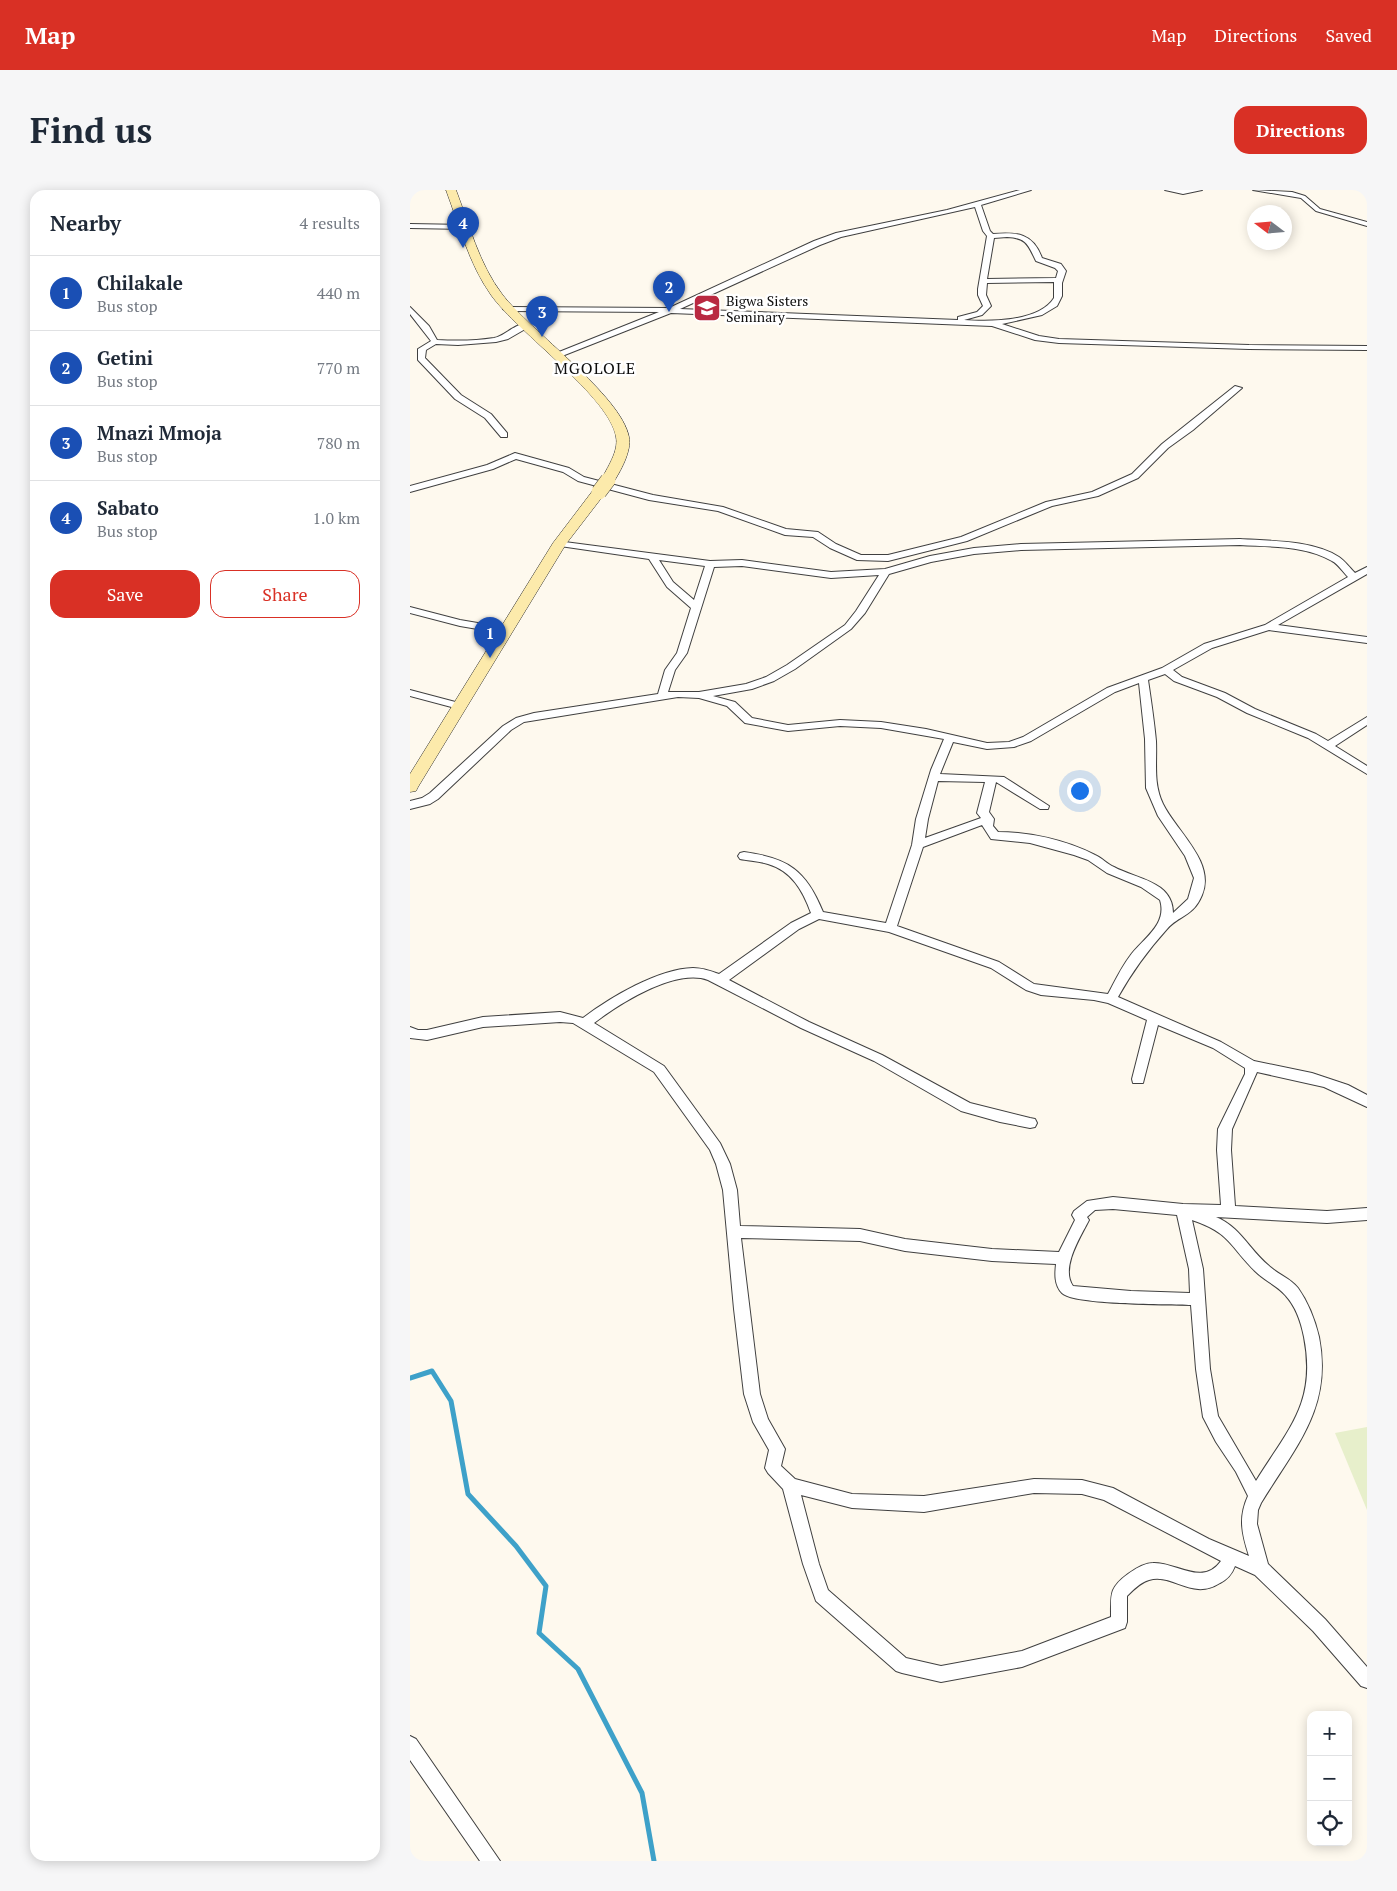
<!DOCTYPE html>
<meta charset="utf-8">
<style>
body{margin:0;font-family:"PT Serif",serif;background:#f6f6f7;color:#1f2937}
.controls{position:absolute;right:15px;bottom:15px;display:grid;overflow:hidden;border-radius:10px;box-shadow:0 2px 12px #0003}
.controls button{width:45px;height:45px;display:grid;place-items:center;padding:0;border:0;border-bottom:1px solid #e0e1e3;background:#fff;color:#1f2937;font:25px sans-serif}
.compass{position:absolute;left:837px;top:15px;width:45px;height:45px;border-radius:50%;background:#fff;box-shadow:0 2px 12px #0003;rotate:286deg}
.you{position:absolute;left:669px;top:600px;width:18px;height:18px;margin:-12px;border:4px solid #fff;border-radius:50%;background:#1a73e8;box-shadow:0 0 0 8px #1a73e833}
.badge{display:grid;place-items:center;width:32px;height:32px;border-radius:50%;background:#d93025;color:#fff;font-size:16px;font-weight:700}
.pin{position:absolute;translate:-50% -41px;filter:drop-shadow(0 1px 2px #0008)}
.pin::after{content:'';position:absolute;top:26px;width:18px;height:15px;background:inherit;clip-path:polygon(0 0,100% 0,50% 100%)}
.list{margin:0;padding:0;list-style:none}
h2{display:flex;justify-content:space-between;align-items:center;height:65px;margin:0;padding:0 20px;font-size:21px}
h2 small{font-size:16px;font-weight:400;color:#747a83}
.list li{display:grid;grid-template-columns:32px 1fr auto;gap:15px;align-items:center;box-sizing:border-box;height:75px;padding:0 20px;border-top:1px solid #e0e1e3}
.list b{display:block;font-size:19px;white-space:nowrap}
.list p{margin:0;font-size:16px;white-space:nowrap;color:#747a83}
.list em{font-size:16px;font-style:normal;color:#747a83}
.actions{display:flex;gap:10px;padding:15px 20px}
.actions a{flex:1;padding:11px 0;border:1px solid #d93025;border-radius:15px;text-align:center;font-size:18px;color:#d93025}
.actions .main{background:#d93025;color:#fff}
.icon{flex:none;width:28px;height:28px;fill:none;stroke:currentColor;stroke-width:2;stroke-linecap:round;stroke-linejoin:round}
.map{position:relative;flex:none;width:957px;height:1671px;overflow:hidden;border-radius:15px}
header{display:flex;align-items:center;gap:30px;box-sizing:border-box;height:70px;padding:0 25px;background:#d93025;color:#fff}
header strong{font-size:24px}
nav{display:flex;gap:28px;margin-inline-start:auto;font-size:18px}
.intro{display:flex;align-items:center;justify-content:space-between;box-sizing:border-box;height:120px;padding:0 30px}
h1{margin:0;font-size:35px}
.button{padding:12px 22px;border-radius:15px;background:#d93025;color:#fff;font-size:18px;font-weight:700}
main{display:flex;gap:30px;padding:0 30px}
aside{flex:1;background:#fff;border-radius:15px;box-shadow:0 2px 12px #0003}
.map>svg:first-child{display:block}
.pitch{fill:#e7efcb}
.lines{fill:none;stroke-linecap:round;stroke-linejoin:round}
.stream{stroke:#3ea1c9;stroke-width:5}
.street-casing{stroke:#404040;stroke-width:2}
.secondary-casing{stroke:#2f2f2f;stroke-width:1}
.street{fill:#fff;fill-rule:evenodd}
.secondary{fill:#fceaab;fill-rule:evenodd}
.secondary-bridge-casing{stroke:#2f2f2f;stroke-width:16;stroke-linecap:butt}
.secondary-bridge{stroke:#fceaab;stroke-width:15}
.labels{text-anchor:middle;dominant-baseline:central;stroke-width:5;stroke-linejoin:round;paint-order:stroke}
.far-poi-label{font-size:14px;fill:#0d0d0d;stroke:#fff;text-anchor:start}
.far-quarter-label{font-size:16px;letter-spacing:1px;fill:#0d0d0d;stroke:#fff}
</style>
<header>
<strong>Map</strong>
<nav><a>Map</a><a>Directions</a><a>Saved</a></nav>
</header>
<div class="intro"><h1>Find us</h1><a class="button">Directions</a></div>
<main>
<aside>
<h2>Nearby<small>4 results</small></h2>
<ul class="list">
<li><span class="badge" style="background:#1a4fb4">1</span><div><b>Chilakale</b><p>Bus stop</p></div><em>440 m</em></li>
<li><span class="badge" style="background:#1a4fb4">2</span><div><b>Getini</b><p>Bus stop</p></div><em>770 m</em></li>
<li><span class="badge" style="background:#1a4fb4">3</span><div><b>Mnazi Mmoja</b><p>Bus stop</p></div><em>780 m</em></li>
<li><span class="badge" style="background:#1a4fb4">4</span><div><b>Sabato</b><p>Bus stop</p></div><em>1.0 km</em></li>
</ul>
<div class="actions"><a class="main">Save</a><a>Share</a></div>
</aside>
<div class="map">
<svg width="957" height="1671" viewBox="0 0 957 1671">
<rect width="100%" height="100%" fill="#fef9ee"/>
<path class="pitch" d="M957,1237V1320L925,1243Z"/>
<g class="lines">
<path class="stream" d="M0,1188L22,1181L41,1211L58,1304L106,1356L136,1396L129,1443L168,1479L232,1603L244,1671"/>
<g class="street-casing">
<path id="street" d="M610,0H621L571,15L580,41L583,44C607,42 623,43 632,68L651,74L656,81L652,93V106L647,116L632,125L592,134L629,146L649,149L839,155L957,156V160L839,159L649,153L625,150L582,136L261,123L147,168L143,166L144,164L249,122L97,121L93,119L97,117L259,118L404,51L426,43L537,20ZM565,17L573,41L577,46L568,99V105L573,116L567,122L548,127V130L270,119L410,55L431,47ZM597,47C617,48 618,55 626,71L645,78L648,81L646,88L577,89L584,48ZM644,92V108C629,132 579,132 554,130L572,125L581,116L576,105L577,93Z
M755,0H792L773,4Z
M843,0L882,2L895,6L910,19L957,32V36L906,21L891,8Z
M0,34L56,35L60,37L56,39L0,38Z
M0,117L19,136L27,150C46,151 65,151 84,148C95,146 105,133 117,134V138L98,149L86,152L48,155L26,154L16,160L15,168L51,205L81,224L97,243V247H91L75,228L45,209L8,170V159L21,151L0,124Z
M825,196L832,198L783,240L758,258L728,288L688,306L642,316L557,351L478,371L447,370L420,358L403,347L375,345L308,321L239,310L168,291L153,282L106,269L83,279L0,302V296L77,275L105,263L159,278L174,287L243,305L313,317L376,339L408,342L426,354L451,365H478L551,347L636,312L682,302L722,284L752,254Z
M830,349C860,351 902,350 929,367C935,371 940,378 945,383L957,377V384L868,435L957,447V453L859,440L802,458L763,480L772,487L815,503L845,519L906,544L918,551L957,527V535L925,556L957,576V584L898,548L837,523L807,507L764,491L755,484L738,490C741,510 744,530 746,551C747,573 743,593 753,614C766,641 806,672 792,705C783,727 769,725 757,739C738,760 722,782 708,807L811,852L844,871L902,883L938,895L957,905V917L914,897L847,882L822,939L821,960L825,1016L917,1021L957,1018V1030L917,1033L806,1027C830,1037 839,1059 858,1075C867,1084 880,1088 888,1098C898,1112 905,1130 909,1147C923,1218 885,1257 851,1313L848,1320L847,1334L858,1374L915,1429L957,1477V1498L951,1496L903,1441L845,1385L825,1376C822,1384 818,1389 810,1393C782,1411 763,1383 739,1390C731,1392 723,1400 717,1406V1432L715,1438L612,1477L531,1492L492,1483L486,1481L406,1411L393,1374L373,1299L358,1283L355,1278L359,1260L343,1232L334,1204L324,1119L313,1000L306,974L300,960L244,882L163,833L150,832L73,837L17,850L0,848V837L8,840H17L73,827L150,822L173,828C201,807 248,779 283,778C292,778 301,781 309,784L381,733L401,723C393,701 382,681 358,674C349,671 339,671 330,669L328,666L330,663L334,662C378,668 396,680 413,722L476,733L502,655L506,629L521,580L534,549L471,538L430,536L378,541L335,533L317,516L289,508L268,507L114,532L101,540L28,609L20,614L0,619V611L12,608L20,603L93,536L106,528L124,523L248,504L255,480L267,463L281,418L257,397L239,369L150,356L147,355V351L300,371L332,370L421,382L475,379L520,366L564,358L611,354ZM830,355C859,357 895,355 922,371C928,374 933,382 938,387L855,435L794,454L752,478L697,498L613,547L599,552L577,553L516,539L471,532L430,530L378,535L342,528L325,512L303,506L342,499L364,491L385,479L441,439L455,423L479,384L521,372L564,364L611,360ZM249,370L295,376L284,410L263,392ZM332,376L421,388L469,385L446,421L435,435L377,475L356,487L336,494L289,502H258L265,480L277,463L304,377ZM729,493L735,549L736,598L748,626L775,666L784,688L778,709L763,723C763,691 726,689 704,677C697,674 692,668 685,665C657,650 619,642 588,642L583,636L584,629L579,622L586,592L630,619H638L639,616L594,587L530,584L543,552L577,559L604,557L621,551L705,502ZM528,591L575,592L567,623L571,628L515,648L518,629ZM572,635L581,649L620,653L664,665L678,670L697,683L731,697L750,710C758,735 732,749 720,766C711,778 705,791 698,804L624,794L589,772L487,736L513,657ZM409,729L479,742L581,778L616,800L631,805L684,810L698,813L737,830L722,889L723,893H733L734,889L748,835L803,858L835,878V884L808,939L807,960L811,1015L773,1014L703,1007L677,1011L664,1021L662,1025L665,1030L649,1062L582,1059L495,1049L450,1039L330,1036L327,1000L320,974L310,953L254,876L184,833C209,814 265,778 298,790L391,838L464,871L551,921L590,932L620,938L625,937L627,933L625,929L620,928L560,913L472,865L399,832L319,790L389,739ZM703,1019L767,1025L779,1079L780,1103L721,1101L663,1096C650,1078 671,1046 679,1030L677,1027L685,1020ZM782,1030C821,1043 820,1057 846,1082C855,1091 868,1096 876,1106C886,1117 891,1132 894,1147C907,1213 878,1239 846,1291L808,1226L800,1179L793,1079ZM331,1048L450,1051L495,1061L582,1071L646,1074C645,1083 644,1095 652,1103C663,1115 760,1114 781,1115L786,1179L793,1227L806,1252L826,1282L838,1306C828,1328 832,1344 839,1366L799,1349L703,1298L672,1290L624,1289L514,1306L442,1304L385,1289L371,1276L375,1259L358,1229L350,1204ZM624,1303L672,1304L694,1310L811,1371C792,1397 767,1372 743,1373C734,1373 725,1379 718,1384C699,1398 701,1404 701,1427L612,1461L531,1476L496,1468L418,1400L409,1374L391,1305L442,1318L514,1322Z
M0,417L50,430L97,438L102,441L97,444L50,436L0,423Z
M0,500L53,514L54,516L49,519L0,506Z
M0,1546L6,1549L90,1671H70L0,1570Z"/>
</g>
<g class="secondary-casing">
<path id="secondary" d="M36,0H46C59,34 69,74 92,104C120,141 211,205 219,247C222,261 210,282 203,293L198,294L191,290C197,278 209,261 206,247C200,207 108,143 81,105C59,74 49,35 36,0Z
M189,298L196,302L156,354L8,597L6,601L0,602V584L143,353L184,299Z"/>
</g>
<use href="#street" class="street"/>
<use href="#secondary" class="secondary"/>
<g class="secondary-bridge-casing">
<path id="secondary-bridge" d="M189,302L198,290"/>
</g>
<use href="#secondary-bridge" class="secondary-bridge"/>
</g>
<defs>
<g id="school-square" transform="scale(1.4375)"><rect x="-9" y="-9" width="18" height="18" rx="4" fill="#b92941" stroke="#fff"/><path d="M0-5L7-2L0 1L-7-2ZM-4 1L0 2.5L4 1V4Q0 6-4 4Z" fill="#fff"/></g>
</defs>
<g fill-rule="evenodd">
<use href="#school-square" x="297" y="118"/>
</g>
<g class="labels">
<g class="far-poi-label">
<text x="316" y="110">Bigwa Sisters<tspan x="316" dy="16">Seminary</tspan></text>
</g>
<g class="far-quarter-label">
<text x="185" y="178">MGOLOLE</text>
</g>
</g>
</svg>
<div class="controls">
<button>+</button>
<button>−</button>
<button><svg class="icon" aria-label="locate" viewBox="0 0 24 24"><circle cx="12" cy="12" r="6"/><path d="M12 2v4M12 18v4M2 12h4M18 12h4"/></svg></button>
</div>
<svg class="compass" viewBox="-18 -18 36 36"><path d="M0-13l5 13h-10z" fill="#e53935"/><path d="M0 13l5-13h-10z" fill="#747a83"/></svg>
<div class="you"></div>
<div class="pin badge" style="left:80px;top:468px;background:#1a4fb4">1</div>
<div class="pin badge" style="left:259px;top:122px;background:#1a4fb4">2</div>
<div class="pin badge" style="left:132px;top:147px;background:#1a4fb4">3</div>
<div class="pin badge" style="left:53px;top:58px;background:#1a4fb4">4</div>
</div>
</main>
